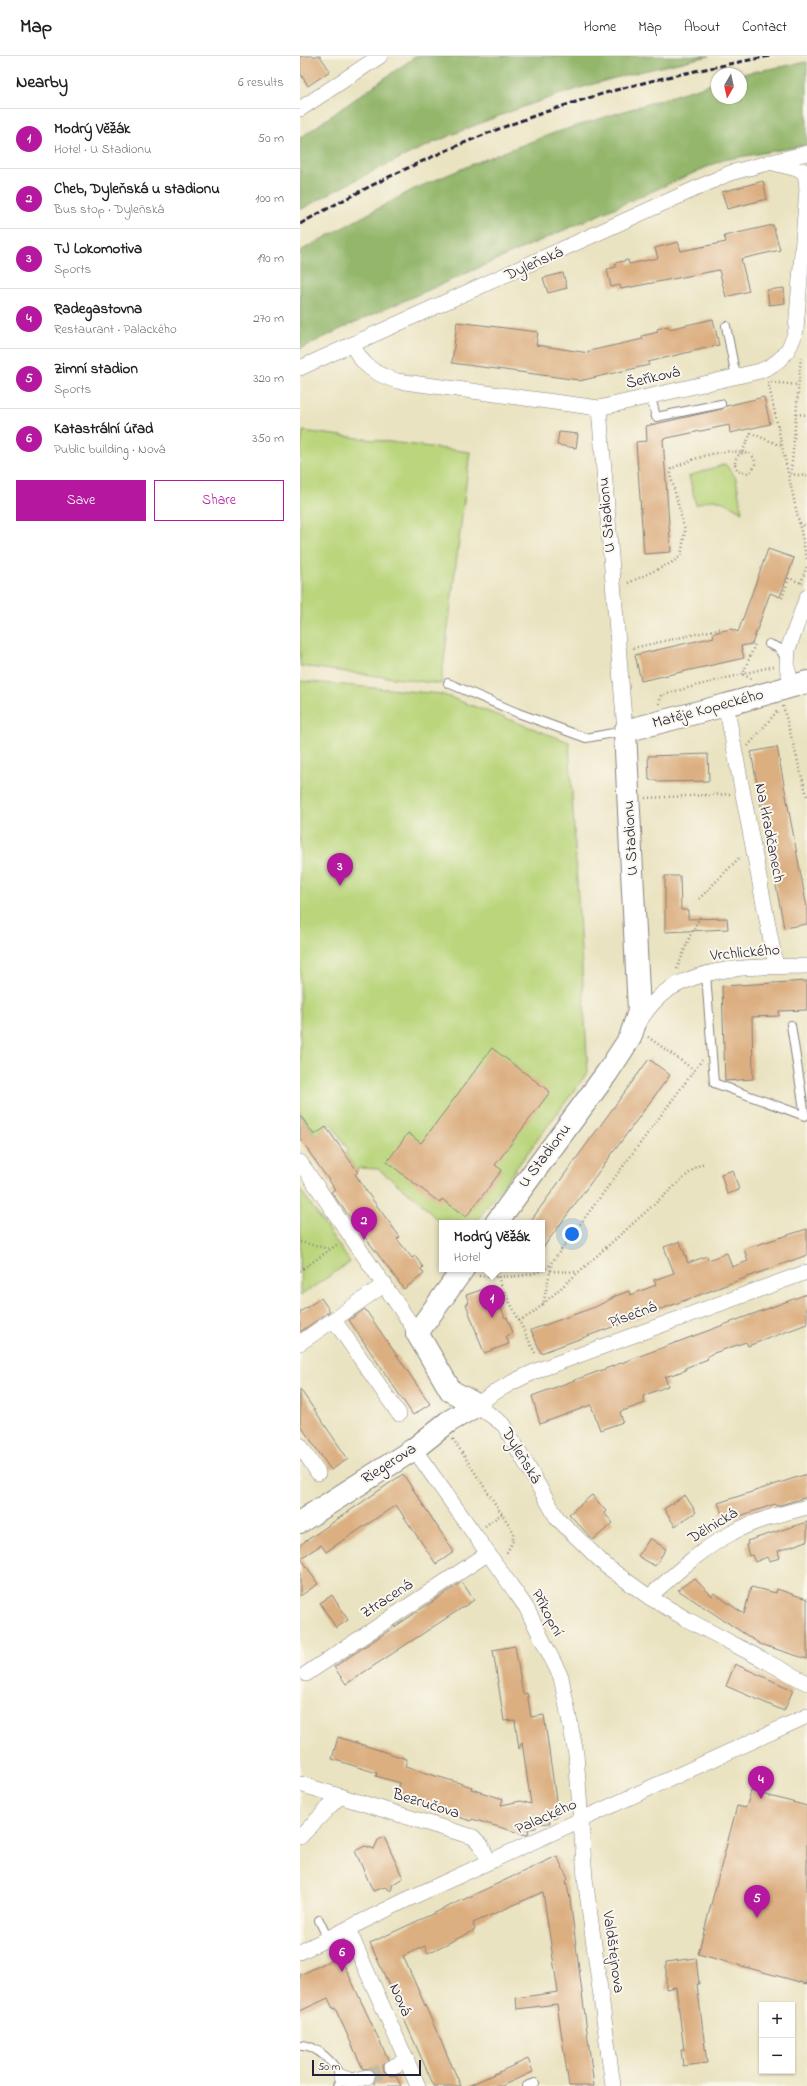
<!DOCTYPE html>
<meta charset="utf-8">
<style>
body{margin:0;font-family:"Indie Flower",sans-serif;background:#f2f2f2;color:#202124}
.controls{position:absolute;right:12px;bottom:12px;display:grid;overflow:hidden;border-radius:0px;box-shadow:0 1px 3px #0004}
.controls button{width:36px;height:36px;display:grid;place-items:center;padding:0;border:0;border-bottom:1px solid #e0e0e0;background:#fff;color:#202124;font:20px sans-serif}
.compass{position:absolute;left:411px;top:12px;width:36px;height:36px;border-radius:50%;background:#fff;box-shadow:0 1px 3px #0004;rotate:189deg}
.scale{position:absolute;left:12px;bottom:10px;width:109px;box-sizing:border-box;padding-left:4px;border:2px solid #22223b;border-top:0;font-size:11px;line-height:14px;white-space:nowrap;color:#22223b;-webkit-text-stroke:3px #fbf7ec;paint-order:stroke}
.you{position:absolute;left:272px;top:1178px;width:14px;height:14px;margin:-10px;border:3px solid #fff;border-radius:50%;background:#1a73e8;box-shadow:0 0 0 6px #1a73e833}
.badge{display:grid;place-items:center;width:26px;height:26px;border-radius:50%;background:#b5179e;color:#fff;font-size:13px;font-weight:700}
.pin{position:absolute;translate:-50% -33px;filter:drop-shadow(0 1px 2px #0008)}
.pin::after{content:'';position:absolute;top:21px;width:14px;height:12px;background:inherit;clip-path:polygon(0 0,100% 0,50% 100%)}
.popup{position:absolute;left:139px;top:1164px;width:106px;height:52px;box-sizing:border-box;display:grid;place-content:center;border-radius:0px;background:#fff;filter:drop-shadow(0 1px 3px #0005);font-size:13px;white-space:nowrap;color:#757577}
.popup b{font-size:15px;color:#202124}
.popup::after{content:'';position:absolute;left:50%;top:100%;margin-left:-8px;border:8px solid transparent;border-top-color:#fff}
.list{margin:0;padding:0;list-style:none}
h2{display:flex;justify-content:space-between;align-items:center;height:52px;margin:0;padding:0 16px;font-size:17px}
h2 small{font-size:13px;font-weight:400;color:#757577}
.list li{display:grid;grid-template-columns:26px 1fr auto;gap:12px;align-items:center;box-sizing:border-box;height:60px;padding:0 16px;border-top:1px solid #e0e0e0}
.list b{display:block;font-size:15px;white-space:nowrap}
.list p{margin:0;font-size:13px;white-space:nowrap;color:#757577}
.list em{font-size:13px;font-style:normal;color:#757577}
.actions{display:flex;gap:8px;padding:12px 16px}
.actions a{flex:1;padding:9px 0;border:1px solid #b5179e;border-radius:0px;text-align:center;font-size:14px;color:#b5179e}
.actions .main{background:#b5179e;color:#fff}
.map{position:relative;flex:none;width:507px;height:2030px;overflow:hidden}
header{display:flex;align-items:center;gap:24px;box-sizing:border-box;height:56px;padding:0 20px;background:#fff;border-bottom:1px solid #e0e0e0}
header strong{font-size:19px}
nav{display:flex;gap:22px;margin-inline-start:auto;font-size:14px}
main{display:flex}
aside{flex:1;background:#fff}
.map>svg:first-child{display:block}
.green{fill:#bad57b;stroke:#6e7c5b}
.forest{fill:#93b66b;stroke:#5a6c53}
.building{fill:#dcaf81}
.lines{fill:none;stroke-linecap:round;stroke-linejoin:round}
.street-tunnel{stroke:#c2bca6;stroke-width:15;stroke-dasharray:15 8;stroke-linecap:butt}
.lane-casing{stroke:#86827e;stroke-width:10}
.street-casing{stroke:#86827e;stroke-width:16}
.secondary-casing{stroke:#86827e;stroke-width:24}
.path{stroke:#86827e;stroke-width:2.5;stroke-dasharray:1 3;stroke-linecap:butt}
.lane{stroke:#fff;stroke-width:8}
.street{stroke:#fff;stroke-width:15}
.secondary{stroke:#fff;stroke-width:22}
.rail{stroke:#22223b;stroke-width:3;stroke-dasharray:6 3;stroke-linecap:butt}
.labels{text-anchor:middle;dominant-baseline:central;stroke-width:4;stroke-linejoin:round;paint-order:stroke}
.street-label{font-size:16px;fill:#22223b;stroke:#fbf7ec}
</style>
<header>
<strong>Map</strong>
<nav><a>Home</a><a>Map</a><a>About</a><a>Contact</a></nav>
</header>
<main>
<aside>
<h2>Nearby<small>6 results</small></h2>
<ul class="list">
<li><span class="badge">1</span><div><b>Modrý Věžák</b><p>Hotel · U Stadionu</p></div><em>50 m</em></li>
<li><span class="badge">2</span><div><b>Cheb, Dyleňská u stadionu</b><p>Bus stop · Dyleňská</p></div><em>100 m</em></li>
<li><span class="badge">3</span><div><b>TJ Lokomotiva</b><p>Sports</p></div><em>190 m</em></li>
<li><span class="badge">4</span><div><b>Radegastovna</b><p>Restaurant · Palackého</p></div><em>270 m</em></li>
<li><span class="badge">5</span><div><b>Zimní stadion</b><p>Sports</p></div><em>320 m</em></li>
<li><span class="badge">6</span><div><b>Katastrální úřad</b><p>Public building · Nová</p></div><em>350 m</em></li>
</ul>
<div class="actions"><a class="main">Save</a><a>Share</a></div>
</aside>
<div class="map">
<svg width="507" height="2030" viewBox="0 0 507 2030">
<rect width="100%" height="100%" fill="#fbf7ec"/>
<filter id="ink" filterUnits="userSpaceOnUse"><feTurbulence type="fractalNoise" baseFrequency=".025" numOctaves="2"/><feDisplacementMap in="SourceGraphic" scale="8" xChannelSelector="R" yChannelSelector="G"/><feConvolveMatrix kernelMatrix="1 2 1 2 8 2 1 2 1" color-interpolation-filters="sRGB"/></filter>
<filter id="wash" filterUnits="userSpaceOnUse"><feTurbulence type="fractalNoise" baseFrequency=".012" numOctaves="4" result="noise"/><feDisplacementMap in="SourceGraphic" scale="16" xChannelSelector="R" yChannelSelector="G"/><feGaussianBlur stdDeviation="0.9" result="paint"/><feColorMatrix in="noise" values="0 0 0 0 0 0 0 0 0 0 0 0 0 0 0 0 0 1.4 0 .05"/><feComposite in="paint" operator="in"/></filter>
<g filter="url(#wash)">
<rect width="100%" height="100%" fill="#eae3c1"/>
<path class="green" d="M3,375L170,396L141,628L0,610V397Z
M425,408L436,422L442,456C425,446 415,439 396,449L389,420Z
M0,625L141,638L269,686L288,1016L175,1167H142V1169L119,1145L78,1113L60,1112L57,1115L45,1097L48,1094L31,1067L15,1079L0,1058Z
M0,1133L50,1206L0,1240Z"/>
<path class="forest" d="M116,0H409C378,7 346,14 315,22C205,52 99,98 0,154V82Z
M507,6V89L423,104L49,269L0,293V195L112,134L180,105L254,77L417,26V42H441V18Z"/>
<g id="blocks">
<path class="building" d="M0,0H20L30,15L8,30L0,17Z
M463,125L467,143L427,153L422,136Z
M473,169L480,194L441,203L449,235L426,241L419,214L321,233L320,229L311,231L307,213L316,211L315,207L328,204L329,208L358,202L355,192L378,186L381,195L426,186L424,180Z
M263,217L267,232L248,237L243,222Z
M484,232L485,247L469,249L467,234Z
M413,263L419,289L348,306L349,309L279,325V324L152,307L157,266L238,276L236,289L289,297V295L343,283L342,280L358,276L357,273L368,270L369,273Z
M464,341L470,368L430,377L429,369L363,383L371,496L344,498L336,386L347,385L346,370L422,353L426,350Z
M259,376L278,378L276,392L257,389Z
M468,493L494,502L480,541L470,537L452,588L441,590L444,602L341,625L335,599L414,581L413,577L431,573L438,576Z
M477,691L507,852V868L484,872L451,696Z
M408,698L409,725L358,726L357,724H349L348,700Z
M365,820H380L381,854H388V863L427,862L428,873L365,876Z
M507,925V954L479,955V960L452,961L453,1023L425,1025L422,930Z
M192,992L250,1036L195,1109L202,1114L166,1161L142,1143L140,1147L87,1106L108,1077L121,1087Z
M349,1003L370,1019L242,1193V1167H229Z
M0,1059L14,1079L26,1071L58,1116L55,1118L69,1139L100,1181L97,1183L112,1202L115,1200L123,1211L121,1213L124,1218L104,1233L31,1136L35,1133L0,1083Z
M433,1114L439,1134L427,1138L421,1118Z
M507,1173V1199L348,1258L241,1297L231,1274L295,1251L313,1242V1241L329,1235L330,1239L356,1229L354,1224L374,1217L364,1191L380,1185L388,1207L407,1200L408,1204L427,1197L432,1211L448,1205L444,1193Z
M193,1230L205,1262L207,1261L213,1277L206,1280L209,1288L184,1297L166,1248L169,1247L166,1239Z
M507,1238V1268L448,1290L446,1286L411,1298L407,1301L408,1303L385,1312L386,1314L365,1321L368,1330L343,1340L345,1347L320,1356L323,1366L300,1374L291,1349L240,1368L232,1340Z
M21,1242L30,1255L0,1276V1256Z
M65,1253L130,1348L113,1359L49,1264Z
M0,1333L48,1403L31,1414L0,1369Z
M103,1418L154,1496L136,1508L96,1449L26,1496L21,1489L1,1502L18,1528L0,1540V1489Z
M507,1418V1441L477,1450L475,1448L425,1465L418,1447Z
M292,1439L306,1455L304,1457L313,1467L293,1484L269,1458Z
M385,1439L396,1456L375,1470L364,1453Z
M507,1466V1485L478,1495L480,1502L469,1505L467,1501L455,1506L452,1499L449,1500L446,1489L448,1488L447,1485Z
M350,1482L366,1493L355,1510L338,1500Z
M394,1522L412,1540L414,1537L444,1558L451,1531L476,1537L477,1533L507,1543V1603L460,1588L378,1534Z
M162,1526L174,1544L46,1628L34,1611Z
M32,1539L48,1564L36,1572L20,1547Z
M215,1590L223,1638L227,1637L231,1661L244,1659L258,1758L256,1762L249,1763L250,1767L236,1768V1772L228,1773L229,1778L226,1779L172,1763L171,1765L96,1741L100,1727L76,1720L77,1717L32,1703L38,1681L107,1703L105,1711L153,1725L172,1731L171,1733L203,1743L201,1749L221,1745L231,1748L222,1686L219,1693L215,1664L204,1665L193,1594Z
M435,1608L493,1634L484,1655L426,1630Z
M451,1735L507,1750V1928L398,1898L437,1750L446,1752Z
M84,1781L103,1822L93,1828L91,1835L85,1831L73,1835L55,1795L65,1790L74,1793L78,1784Z
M257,1800L268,1823L266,1825L270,1843L294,2030H269L257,1948L217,1953L216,1942L258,1936L243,1836L173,1867L175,1874L128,1897L125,1890L103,1900L161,2030H134L70,1887Z
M40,1900L88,2003L83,2010L84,2015L91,2020L96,2019L101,2030H74L76,2018L70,2012L63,2013L35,1952L33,1953L28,1942L0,1955V1919Z
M396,1902L399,1928H397L407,2007L383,2010L381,1994H384L376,1931L366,1933V1906Z
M228,2003L233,2016L208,2027L202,2030H168Z"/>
</g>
</g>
<g filter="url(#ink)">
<use href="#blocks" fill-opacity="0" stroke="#86827e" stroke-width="1"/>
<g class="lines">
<path class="street-tunnel" d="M67,2021L92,2011"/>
<g class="lane-casing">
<path id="lane" d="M426,270L436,321
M351,341L356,361L421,348
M469,588L479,592L485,602
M148,627L218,657L286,682L324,675
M406,918L414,1027L505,1060L491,969
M19,1864L28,1883
M0,1989C16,1988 35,2008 41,2021L37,2030
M227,2030L235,2027"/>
</g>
<g class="street-casing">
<path id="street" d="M0,53L80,0
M53,289C62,310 75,318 97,325L299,352L460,315C480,307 490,296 496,274L507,133L505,115L469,106
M0,312L430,117L507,97
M299,352L325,675
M492,630L487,611L488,593L507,541
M426,649L476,911
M338,967C347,954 357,940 371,932C412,908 462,911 507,910
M0,1106L117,1277
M507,1216L241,1313C217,1323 197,1333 177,1349L204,1369L257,1462L306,1510L349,1541L388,1564L507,1627
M34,1264L99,1358
M0,1287L85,1228
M0,1389L18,1417
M114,1393L226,1551L261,1621L276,1698L285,1822L313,2030
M349,1541C375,1518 401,1493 432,1477C455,1464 482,1458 507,1451
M6,1618L187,1498
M0,1728L173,1781L181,1789L189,1806
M0,1781L40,1740
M48,1873L118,2030
M0,1896L106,1844L507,1660
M92,2011L107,2004
M41,2021L53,2025L67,2021"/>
</g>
<g class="secondary-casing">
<path id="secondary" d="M196,1167L307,1017L330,982L339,955L325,675L426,649L507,626
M163,1213L117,1277L151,1335L177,1349
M0,1466L114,1393L148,1366L177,1349"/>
</g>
<path class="path" d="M468,326L507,503
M471,326L498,329
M496,358L507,359
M435 407a10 10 0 1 1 20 0a10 10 0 1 1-20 0Z
M490,418L507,420
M491,418L501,301
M500,467L507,471
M328,527L371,507L381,500L385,475L371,421V413C389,404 423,391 442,397L451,377L482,390
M501,527L507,510
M482,542L489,522L503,528
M333,592L423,572
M451,623L443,618L455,588
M359,648L361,640L364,638L474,610
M483,650L507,740
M448,690L478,654
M345,742L430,738
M399,843L441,800
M377,913L390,880L400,861
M348,981L394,1014
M0,1186L30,1193
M196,1213L197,1220L236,1299
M0,1215L39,1187
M250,1215L277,1216
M179,1220C203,1220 228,1224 249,1210L402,1004
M243,1248L396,1111L404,1107
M219,1265L233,1257L243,1248L252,1207
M153,1383L213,1475V1485L206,1498
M185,1470L203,1457"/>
<use href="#lane" class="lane"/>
<use href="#street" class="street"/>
<use href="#secondary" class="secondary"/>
<path class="rail" d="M0,168C100,111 205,65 316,34C367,20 419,10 470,0"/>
</g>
</g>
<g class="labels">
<g class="street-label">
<text transform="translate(234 208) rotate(-24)">Dyleňská</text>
<text transform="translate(353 322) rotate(-13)">Šeříková</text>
<text transform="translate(307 459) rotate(-95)">U Stadionu</text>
<text transform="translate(408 653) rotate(-15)">Matěje Kopeckého</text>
<text transform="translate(469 777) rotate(79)">Na Hradčanech</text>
<text transform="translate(331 782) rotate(-93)">U Stadionu</text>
<text transform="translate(445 897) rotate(-5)">Vrchlického</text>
<text transform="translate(245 1100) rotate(-53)">U Stadionu</text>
<text transform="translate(333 1259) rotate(-20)">Písečná</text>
<text transform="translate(221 1400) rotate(59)">Dyleňská</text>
<text transform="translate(89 1408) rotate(-33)">Riegerova</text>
<text transform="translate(413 1470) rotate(-31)">Dělnická</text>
<text transform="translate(87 1543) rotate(-33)">Ztracená</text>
<text transform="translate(247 1557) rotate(62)">Příkopní</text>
<text transform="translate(126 1748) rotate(17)">Bezručova</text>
<text transform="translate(246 1761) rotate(-24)">Palackého</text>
<text transform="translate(313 1896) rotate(82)">Valdštejnova</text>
<text transform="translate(100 1944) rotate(66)">Nová</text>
</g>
</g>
</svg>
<div class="controls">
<button>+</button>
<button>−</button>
</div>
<svg class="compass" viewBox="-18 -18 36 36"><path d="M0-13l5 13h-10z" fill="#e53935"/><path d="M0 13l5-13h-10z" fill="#757577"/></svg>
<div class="scale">50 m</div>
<div class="you"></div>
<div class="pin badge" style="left:192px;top:1262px">1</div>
<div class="popup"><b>Modrý Věžák</b>Hotel</div>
<div class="pin badge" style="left:64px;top:1184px">2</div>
<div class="pin badge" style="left:40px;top:830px">3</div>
<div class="pin badge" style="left:461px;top:1743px">4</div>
<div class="pin badge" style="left:457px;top:1862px">5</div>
<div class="pin badge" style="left:42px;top:1916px">6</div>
</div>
</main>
